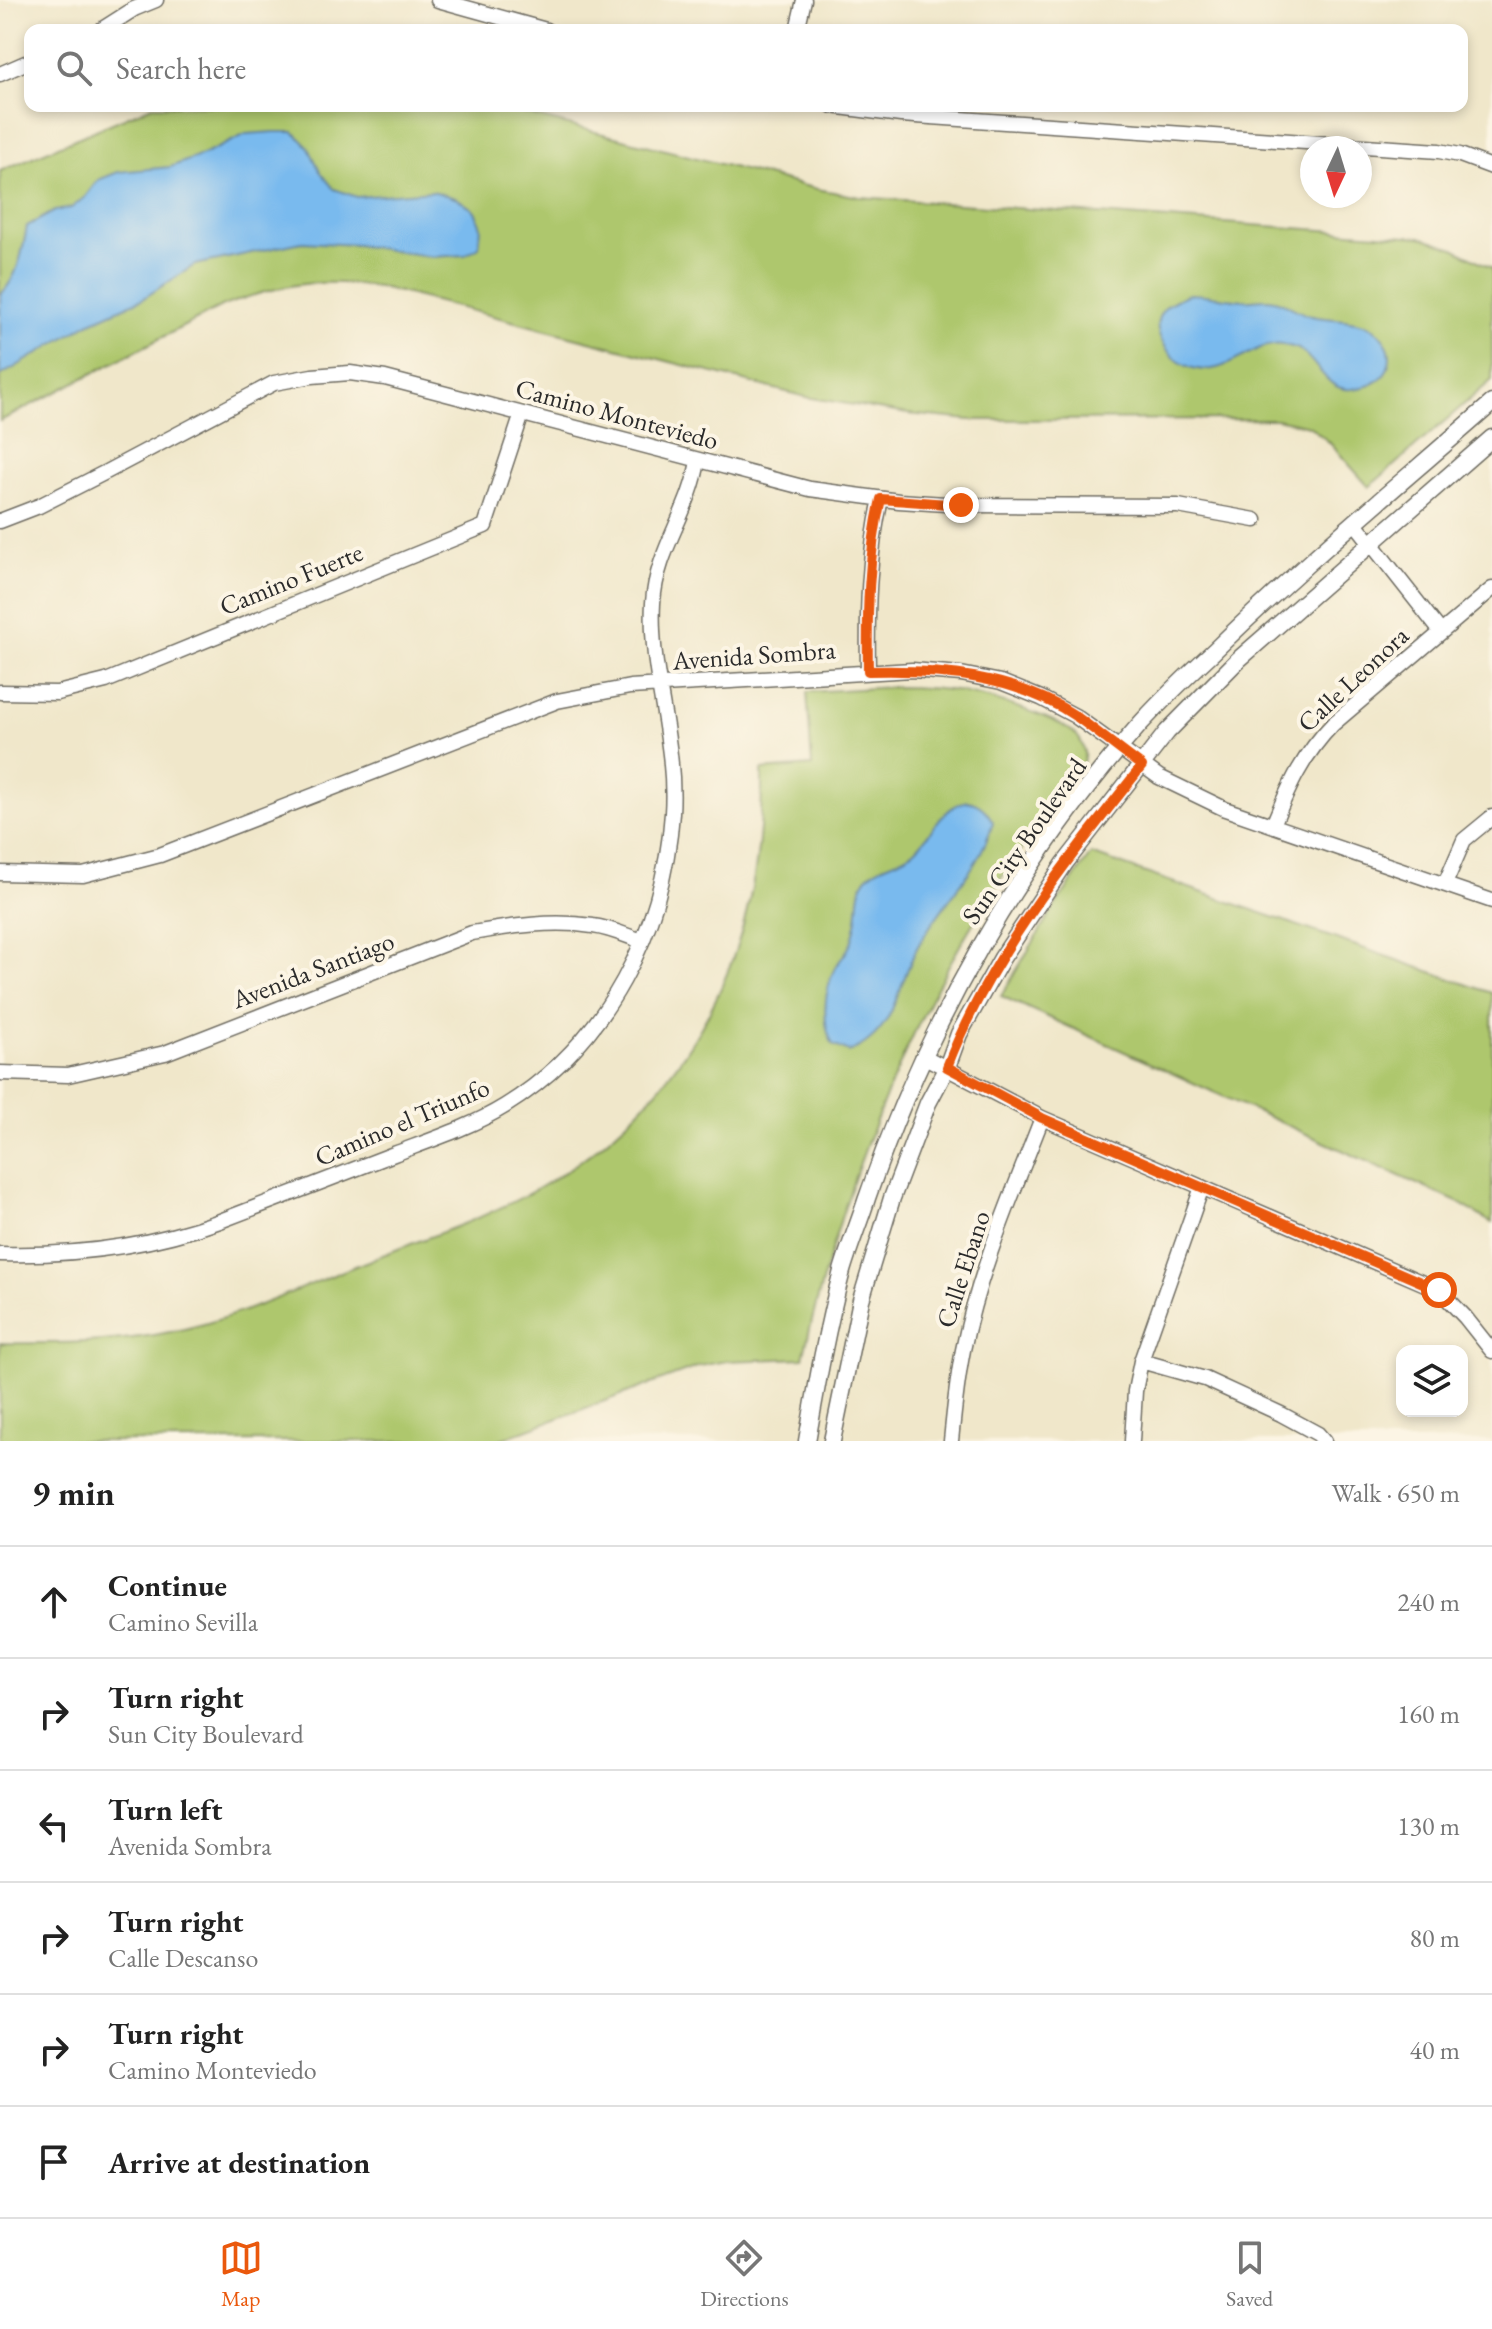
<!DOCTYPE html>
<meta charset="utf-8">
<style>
body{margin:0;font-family:"EB Garamond",serif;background:#f2f2f2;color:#222}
.controls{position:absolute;right:24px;bottom:24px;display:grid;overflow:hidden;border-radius:16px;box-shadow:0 4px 12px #0003}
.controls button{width:72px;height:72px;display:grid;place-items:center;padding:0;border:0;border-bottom:2px solid #e0e0e0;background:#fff;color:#222;font:40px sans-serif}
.compass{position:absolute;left:1300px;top:136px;width:72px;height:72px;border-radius:50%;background:#fff;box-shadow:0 4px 12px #0003;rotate:184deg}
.stop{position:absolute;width:24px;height:24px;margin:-18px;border:6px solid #ea580c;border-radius:50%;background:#fff}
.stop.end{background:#ea580c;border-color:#fff;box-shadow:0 2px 8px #0008}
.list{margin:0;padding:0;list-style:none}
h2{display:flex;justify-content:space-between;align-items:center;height:104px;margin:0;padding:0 32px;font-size:34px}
h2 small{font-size:26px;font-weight:400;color:#767676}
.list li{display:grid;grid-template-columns:52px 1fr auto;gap:24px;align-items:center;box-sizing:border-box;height:112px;padding:0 32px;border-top:2px solid #e0e0e0}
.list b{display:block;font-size:30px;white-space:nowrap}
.list p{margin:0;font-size:26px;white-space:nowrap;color:#767676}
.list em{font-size:26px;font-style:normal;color:#767676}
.icon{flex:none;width:44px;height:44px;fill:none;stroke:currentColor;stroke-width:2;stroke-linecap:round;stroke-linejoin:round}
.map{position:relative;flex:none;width:1492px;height:1441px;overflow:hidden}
.search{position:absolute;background:#fff;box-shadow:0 4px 12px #0003;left:24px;right:24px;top:24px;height:88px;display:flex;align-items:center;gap:20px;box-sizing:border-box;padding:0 28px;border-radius:16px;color:#767676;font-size:30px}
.sheet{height:776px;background:#fff}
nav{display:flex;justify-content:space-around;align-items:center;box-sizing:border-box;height:112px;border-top:2px solid #e0e0e0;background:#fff;font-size:22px;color:#767676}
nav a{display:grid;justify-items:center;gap:4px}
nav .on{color:#ea580c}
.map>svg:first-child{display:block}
.green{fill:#aec76d;stroke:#6c794c;stroke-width:2}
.water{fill:#79baee;stroke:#52728c;stroke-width:2}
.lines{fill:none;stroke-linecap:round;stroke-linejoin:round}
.minor-casing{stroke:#706d63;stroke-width:17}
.tertiary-casing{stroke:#706d63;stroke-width:19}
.minor{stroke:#fff;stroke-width:14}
.tertiary{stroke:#fff;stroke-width:16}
.route{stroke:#ea580c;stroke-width:10}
.labels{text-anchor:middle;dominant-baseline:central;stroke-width:8;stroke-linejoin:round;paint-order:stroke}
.street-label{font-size:26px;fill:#2b2b2b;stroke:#fcf5e5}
</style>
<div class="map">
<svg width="1492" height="1441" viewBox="0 0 1492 1441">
<rect width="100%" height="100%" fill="#fcf5e5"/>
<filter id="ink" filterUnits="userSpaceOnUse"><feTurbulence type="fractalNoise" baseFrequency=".0125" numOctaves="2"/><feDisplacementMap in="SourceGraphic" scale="16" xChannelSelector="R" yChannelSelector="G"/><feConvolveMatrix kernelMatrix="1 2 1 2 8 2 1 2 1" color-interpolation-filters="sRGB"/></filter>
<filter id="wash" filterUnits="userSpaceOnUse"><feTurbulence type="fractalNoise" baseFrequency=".006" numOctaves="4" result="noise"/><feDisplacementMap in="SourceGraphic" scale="32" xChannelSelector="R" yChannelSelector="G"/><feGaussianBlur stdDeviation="1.8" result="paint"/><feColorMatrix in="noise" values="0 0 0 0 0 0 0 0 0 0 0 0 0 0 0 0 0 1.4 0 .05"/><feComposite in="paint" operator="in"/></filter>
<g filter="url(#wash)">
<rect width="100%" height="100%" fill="#f0e7ca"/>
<path class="green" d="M152,106H495L817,189L860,197L1421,237L1454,248L1492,268V380L1369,487L1329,442L1309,426L1276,419L970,420L908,414L806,397L384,288C320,277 283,283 223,306L0,421V171Z
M893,687C917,687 939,688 962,692C987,697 1066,719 1079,738C1085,748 1086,758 1081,768C1049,810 1017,852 989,897C900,1038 840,1196 803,1358L727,1361L700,1366L496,1441H0V1343C69,1344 137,1343 204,1324C260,1308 314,1282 368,1261C423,1238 483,1220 535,1190C694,1099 764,949 762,770L812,766L807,692Z
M1091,854L1492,993V1223L1457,1202L1001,996L1055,906Z"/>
<path class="water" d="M274,132H294L308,146L320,171L334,189L357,197L433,191L458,199L475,211L481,227L479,247L465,255L433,257L357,245L302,242L195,265L142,299L91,322L0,376V295C18,278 23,250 27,226L55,211L71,208L85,197L98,180L118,172L170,167L205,154L246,134Z
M1189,294C1208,294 1225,299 1244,300C1254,301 1265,297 1274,300C1286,303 1296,311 1308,315C1336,323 1374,313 1388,347C1391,354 1390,363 1387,370C1381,384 1366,387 1352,389C1327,392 1318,362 1300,350C1296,347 1289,346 1283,345C1252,339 1224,384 1185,365C1170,358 1151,332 1160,315C1166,303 1178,299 1189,294Z
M968,801C981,804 987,811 993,822C980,871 940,904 917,948C905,971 899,999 886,1021C877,1035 864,1046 849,1052L833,1045C821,1023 824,991 835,968C839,961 845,955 849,947C853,941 854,932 856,924C860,909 856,890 867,877C879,863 900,863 915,850C932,834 942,806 968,801Z"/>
</g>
<g filter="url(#ink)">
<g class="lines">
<g class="minor-casing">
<path id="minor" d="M438,0L546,30
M101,30L134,9L156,0
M797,30L804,0
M0,74L30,61
M832,106L901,115L1439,151L1460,155L1492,167
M0,521L39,506L106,472L274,383L312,376L350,373L385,378L810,489L899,501L961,505L1178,506L1255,520
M1355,523L1441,632
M868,671C867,613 868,556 881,499
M0,692L57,693L106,681L485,526L522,414
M1273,825C1289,786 1303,755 1333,724L1492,589
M0,873L83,875L160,855L557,701L630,687L912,670L961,674L1001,682L1041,698L1075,716L1159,777L1225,809L1492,901
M1445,884L1464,840L1492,817
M923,1056L1042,1118L1439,1290L1465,1317L1492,1351
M0,1073L68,1075L165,1053L472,933C512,926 553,920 593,926C610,928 627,936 642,941
M0,1254C76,1256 148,1247 220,1221C278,1199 336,1176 394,1154C431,1140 471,1127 505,1106C607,1043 664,930 672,813C677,741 649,673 653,603C656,550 691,510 698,460
M1141,1361L1205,1379L1281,1414L1318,1434L1324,1441
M951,1441C954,1410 957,1380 963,1350C979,1270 1013,1193 1042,1118
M1132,1441L1135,1391L1141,1361L1202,1187"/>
</g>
<g class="tertiary-casing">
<path id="tertiary" d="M807,1441C817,1384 827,1327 842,1271C849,1247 859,1223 867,1198C927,1024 1018,861 1141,723C1164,698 1189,674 1214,651C1303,564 1399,485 1492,403
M832,1441L861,1300L892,1198L928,1103L947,1067L959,1034L1002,958L1065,863L1167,732L1238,660L1492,438"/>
</g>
<use href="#minor" class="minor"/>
<use href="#tertiary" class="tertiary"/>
</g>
</g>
<g class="lines" filter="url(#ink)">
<path class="route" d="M961,505L881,499C868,556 867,613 868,671C940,669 1015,675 1077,717C1099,733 1120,750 1142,766C1068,859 990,955 947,1067L1042,1118L1439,1290"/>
</g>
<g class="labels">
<g class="street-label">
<text transform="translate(617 414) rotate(15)">Camino Monteviedo</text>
<text transform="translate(291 579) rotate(-22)">Camino Fuerte</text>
<text transform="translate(754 655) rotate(-4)">Avenida Sombra</text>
<text transform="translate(1353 679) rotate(-43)">Calle Leonora</text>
<text transform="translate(1024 841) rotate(-55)">Sun City Boulevard</text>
<text transform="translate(313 970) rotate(-21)">Avenida Santiago</text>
<text transform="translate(402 1122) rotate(-23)">Camino el Triunfo</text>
<text transform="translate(963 1269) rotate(-72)">Calle Ebano</text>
</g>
</g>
</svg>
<div class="controls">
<button><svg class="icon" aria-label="layers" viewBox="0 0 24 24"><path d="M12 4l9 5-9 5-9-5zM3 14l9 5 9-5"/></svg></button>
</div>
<svg class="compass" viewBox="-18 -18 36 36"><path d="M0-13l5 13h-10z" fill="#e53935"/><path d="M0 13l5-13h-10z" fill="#767676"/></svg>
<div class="stop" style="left:1439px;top:1290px"></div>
<div class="stop end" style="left:961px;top:505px"></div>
<div class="search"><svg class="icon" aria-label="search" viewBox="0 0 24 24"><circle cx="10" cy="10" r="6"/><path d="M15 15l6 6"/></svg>Search here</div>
</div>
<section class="sheet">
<h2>9 min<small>Walk · 650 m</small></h2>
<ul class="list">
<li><svg class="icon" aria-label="ahead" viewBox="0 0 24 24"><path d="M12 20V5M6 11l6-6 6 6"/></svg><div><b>Continue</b><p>Camino Sevilla</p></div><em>240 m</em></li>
<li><svg class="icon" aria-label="right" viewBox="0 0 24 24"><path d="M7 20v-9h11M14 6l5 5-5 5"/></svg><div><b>Turn right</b><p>Sun City Boulevard</p></div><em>160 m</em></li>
<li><svg class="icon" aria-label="left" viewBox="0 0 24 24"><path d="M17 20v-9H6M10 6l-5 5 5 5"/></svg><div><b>Turn left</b><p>Avenida Sombra</p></div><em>130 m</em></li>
<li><svg class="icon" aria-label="right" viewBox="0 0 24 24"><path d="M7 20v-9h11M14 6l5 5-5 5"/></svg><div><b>Turn right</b><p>Calle Descanso</p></div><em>80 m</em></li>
<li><svg class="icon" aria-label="right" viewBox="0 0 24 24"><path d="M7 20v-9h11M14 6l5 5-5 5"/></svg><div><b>Turn right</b><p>Camino Monteviedo</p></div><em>40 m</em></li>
<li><svg class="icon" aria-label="arrive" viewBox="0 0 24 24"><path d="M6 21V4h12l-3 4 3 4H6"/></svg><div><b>Arrive at destination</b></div></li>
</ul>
</section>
<nav>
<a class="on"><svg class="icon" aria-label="map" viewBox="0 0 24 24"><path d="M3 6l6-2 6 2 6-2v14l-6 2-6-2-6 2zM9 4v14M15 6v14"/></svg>Map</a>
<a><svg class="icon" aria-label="directions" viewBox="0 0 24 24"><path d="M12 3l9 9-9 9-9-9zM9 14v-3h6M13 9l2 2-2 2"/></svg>Directions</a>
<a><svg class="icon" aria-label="saved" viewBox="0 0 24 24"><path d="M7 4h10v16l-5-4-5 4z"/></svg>Saved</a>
</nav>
